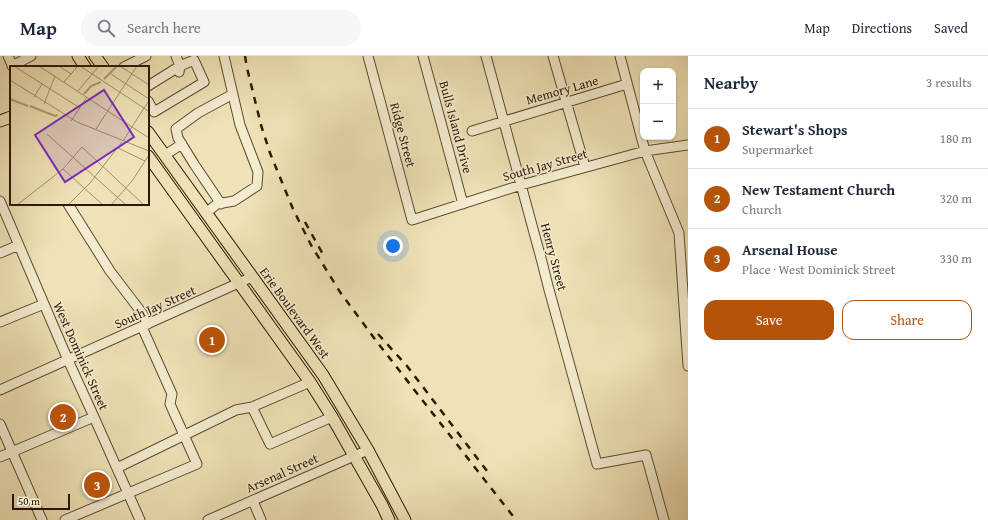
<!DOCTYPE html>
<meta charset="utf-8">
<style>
body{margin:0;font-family:"Gentium Book Plus",serif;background:#f6f6f7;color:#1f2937}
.controls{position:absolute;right:12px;top:12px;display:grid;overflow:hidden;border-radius:8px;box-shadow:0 1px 3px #0004}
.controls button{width:36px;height:36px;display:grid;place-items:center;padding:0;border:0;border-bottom:1px solid #e0e1e3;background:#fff;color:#1f2937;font:20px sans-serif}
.scale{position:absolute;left:12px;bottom:10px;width:58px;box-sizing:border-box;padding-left:4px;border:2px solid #2e1801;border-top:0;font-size:11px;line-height:14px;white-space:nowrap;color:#2e1801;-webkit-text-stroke:3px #f4ecd0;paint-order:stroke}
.you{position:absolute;left:393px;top:190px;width:14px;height:14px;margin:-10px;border:3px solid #fff;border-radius:50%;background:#1a73e8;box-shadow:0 0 0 6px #1a73e833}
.badge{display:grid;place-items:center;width:26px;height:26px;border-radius:50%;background:#b45309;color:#fff;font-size:13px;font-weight:700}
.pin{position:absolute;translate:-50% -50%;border:2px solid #fff;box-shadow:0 1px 4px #0006}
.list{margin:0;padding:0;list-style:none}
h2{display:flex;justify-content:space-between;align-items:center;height:52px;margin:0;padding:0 16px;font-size:17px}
h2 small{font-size:13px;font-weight:400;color:#747a83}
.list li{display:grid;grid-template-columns:26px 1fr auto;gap:12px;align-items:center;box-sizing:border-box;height:60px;padding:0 16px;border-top:1px solid #e0e1e3}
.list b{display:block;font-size:15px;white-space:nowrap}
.list p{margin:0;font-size:13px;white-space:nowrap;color:#747a83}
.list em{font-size:13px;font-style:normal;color:#747a83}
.actions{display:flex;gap:8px;padding:12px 16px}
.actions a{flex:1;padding:9px 0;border:1px solid #b45309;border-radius:12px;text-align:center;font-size:14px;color:#b45309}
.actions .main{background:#b45309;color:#fff}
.icon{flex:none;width:22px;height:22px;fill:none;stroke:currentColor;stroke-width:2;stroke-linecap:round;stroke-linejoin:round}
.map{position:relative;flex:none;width:688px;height:464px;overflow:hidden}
header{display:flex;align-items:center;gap:24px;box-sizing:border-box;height:56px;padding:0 20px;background:#fff;border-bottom:1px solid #e0e1e3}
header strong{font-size:19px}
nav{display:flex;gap:22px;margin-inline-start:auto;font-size:14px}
.search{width:280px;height:36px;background:#f6f6f7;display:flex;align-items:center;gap:10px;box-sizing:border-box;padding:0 14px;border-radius:22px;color:#747a83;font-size:15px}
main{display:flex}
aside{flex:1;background:#fff}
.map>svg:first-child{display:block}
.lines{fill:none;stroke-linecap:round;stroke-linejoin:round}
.minor-casing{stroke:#5e4a2e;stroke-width:11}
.major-casing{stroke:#2e1801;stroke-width:13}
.minor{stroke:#f4ecd0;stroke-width:9}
.major{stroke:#eee2b6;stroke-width:11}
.rail{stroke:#2e1801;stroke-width:2.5;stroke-dasharray:7 7;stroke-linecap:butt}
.labels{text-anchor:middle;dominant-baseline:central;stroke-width:3;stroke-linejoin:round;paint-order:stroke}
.street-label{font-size:13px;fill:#2e1801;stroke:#f4ecd0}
.inset-river{fill:none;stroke:#ad9d78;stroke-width:2}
.inset-road{fill:none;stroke:#a1916e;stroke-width:1}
.view{fill:#7b2cbf;fill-opacity:0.15;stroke:#7b2cbf;stroke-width:2}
.inset-edge{fill:none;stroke:#2e1801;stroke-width:2}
</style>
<header>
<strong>Map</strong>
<div class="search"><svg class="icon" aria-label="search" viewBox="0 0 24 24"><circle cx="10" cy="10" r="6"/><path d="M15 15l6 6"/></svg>Search here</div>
<nav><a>Map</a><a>Directions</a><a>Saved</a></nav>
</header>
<main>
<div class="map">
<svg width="688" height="464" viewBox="0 0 688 464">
<rect width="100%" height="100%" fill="#eee2b6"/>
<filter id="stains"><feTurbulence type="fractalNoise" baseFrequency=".005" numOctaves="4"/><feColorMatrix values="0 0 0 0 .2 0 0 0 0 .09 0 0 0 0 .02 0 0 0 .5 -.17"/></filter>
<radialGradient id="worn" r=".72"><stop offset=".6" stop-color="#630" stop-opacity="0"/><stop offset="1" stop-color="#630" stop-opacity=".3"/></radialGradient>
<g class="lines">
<g class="minor-casing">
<path id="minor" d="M8,0L13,11
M176,0L180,10L179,16
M368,0L412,164L521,129L645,95L688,89
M423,0L463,148
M486,0L542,206L548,230L597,408L646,399L664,464
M553,0L585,111
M620,0L645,95L679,177L688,310
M12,10L31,0
M124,11L146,0
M148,30L180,10L194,4L204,26L154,56L148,45
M472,75L627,28
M165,99L182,88
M0,145L68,304L94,361L140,464
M68,148L110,215L142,257L148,268
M221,148L194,108L178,82L176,73L198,57L233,38
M206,157L217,148L234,145L257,130L258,116L240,69L224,0
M0,197L19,189
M0,266L44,248
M0,334L252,221
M252,351L310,326
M0,368L42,464
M0,401L94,361
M117,412L236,354L252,351L270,388L332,361
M253,445L261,464
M65,464L197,408L170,348L172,338L142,271
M208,464L368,394"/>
</g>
<g class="major-casing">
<path id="major" d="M78,0L85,11
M95,0L103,11
M0,65L11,61
M148,76L323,319L368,394L405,464
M148,100L310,326L332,361L382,449L389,464"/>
</g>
<use href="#minor" class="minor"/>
<use href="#major" class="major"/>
<path class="rail" d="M245,0L247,12L261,69L270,97L293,153L311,189L340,236L377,286L516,464
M305,166L325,202
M378,278L407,310L487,415"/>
</g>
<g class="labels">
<g class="street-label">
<text transform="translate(562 34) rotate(-16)">Memory Lane</text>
<text transform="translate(456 71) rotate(75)">Bulls Island Drive</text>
<text transform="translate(403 79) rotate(75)">Ridge Street</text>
<text transform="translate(545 109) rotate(-16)">South Jay Street</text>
<text transform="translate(554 201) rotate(75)">Henry Street</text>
<text transform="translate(155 251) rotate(-24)">South Jay Street</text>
<text transform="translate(295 257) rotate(54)">Erie Boulevard West</text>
<text transform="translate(81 300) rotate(66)">West Dominick Street</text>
<text transform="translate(282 417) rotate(-24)">Arsenal Street</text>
</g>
</g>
<g transform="translate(10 10)">
<rect width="139" height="139" fill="#eee2b6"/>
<path class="inset-river" d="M94,13L107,0M74,28L81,20L91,16M0,33L18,40M20,40L45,50L48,49"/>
<path class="inset-road" d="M4,0L70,42M29,0L122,61M49,0L61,8M70,0L134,42L139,35M110,0L139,19M101,8L139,33M0,14L67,56L139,85M54,16L68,0M68,25L89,0M24,31L32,18M34,38L45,10M61,55L77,31M122,61L139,72M86,63L127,0M37,68L116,139M113,75L134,42L139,46M108,82L135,95M53,103L93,139M7,139L53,103L72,81L134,139M58,139L80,117L112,76M101,139L122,115L139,89"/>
<path class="view" d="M94,24L124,71L55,116L25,69Z"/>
<rect width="139" height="139" class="inset-edge"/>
</g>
<rect width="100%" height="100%" filter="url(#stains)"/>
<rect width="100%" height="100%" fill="url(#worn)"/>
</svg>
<div class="controls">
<button>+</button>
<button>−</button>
</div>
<div class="scale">50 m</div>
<div class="you"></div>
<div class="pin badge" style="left:212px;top:284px">1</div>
<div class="pin badge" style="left:63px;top:361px">2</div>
<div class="pin badge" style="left:97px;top:429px">3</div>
</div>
<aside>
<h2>Nearby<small>3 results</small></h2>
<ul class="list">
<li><span class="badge">1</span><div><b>Stewart's Shops</b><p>Supermarket</p></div><em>180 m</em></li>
<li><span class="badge">2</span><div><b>New Testament Church</b><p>Church</p></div><em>320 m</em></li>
<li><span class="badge">3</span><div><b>Arsenal House</b><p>Place · West Dominick Street</p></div><em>330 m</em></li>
</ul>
<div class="actions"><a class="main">Save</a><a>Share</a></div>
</aside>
</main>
